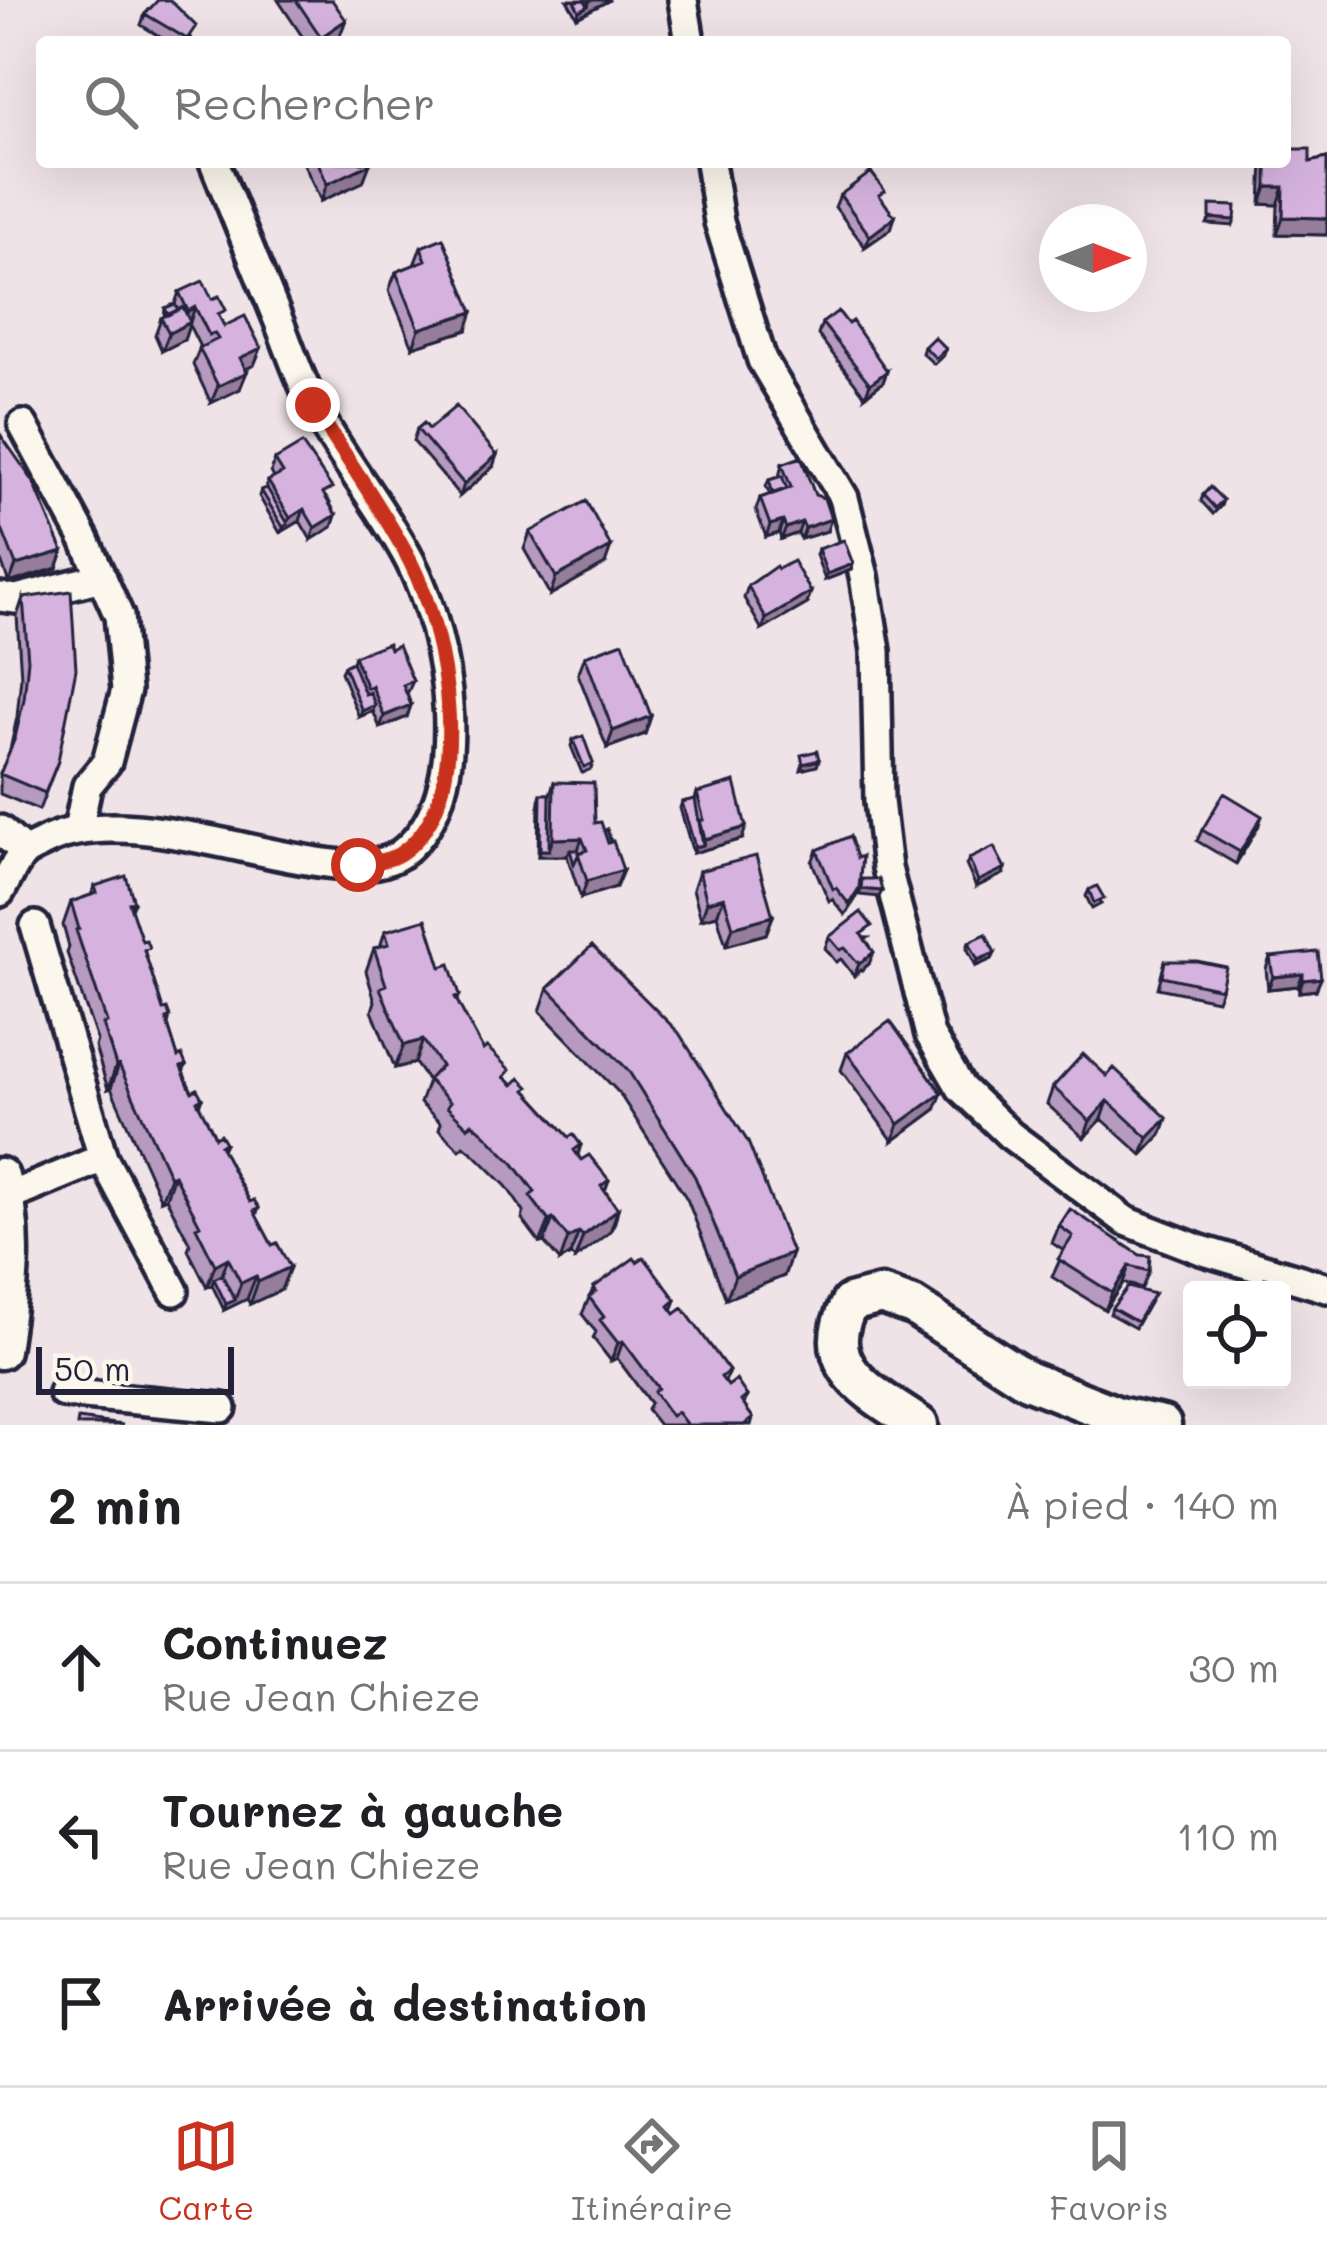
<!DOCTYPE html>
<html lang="fr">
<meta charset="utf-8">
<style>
body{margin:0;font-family:Mali,sans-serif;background:#f2f2f2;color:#202124}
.controls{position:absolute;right:36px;bottom:36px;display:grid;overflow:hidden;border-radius:12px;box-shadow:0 12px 48px #0002}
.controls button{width:108px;height:108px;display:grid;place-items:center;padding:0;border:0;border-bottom:3px solid #e0e0e0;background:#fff;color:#202124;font:60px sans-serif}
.compass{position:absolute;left:1039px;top:204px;width:108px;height:108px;border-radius:50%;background:#fff;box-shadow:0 12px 48px #0002;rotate:90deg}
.scale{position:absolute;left:36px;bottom:30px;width:198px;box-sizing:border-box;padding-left:12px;border:6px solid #22223b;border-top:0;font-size:33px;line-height:42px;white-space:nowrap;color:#22223b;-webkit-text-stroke:9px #fbf7ec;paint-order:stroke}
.stop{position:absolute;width:36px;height:36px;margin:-27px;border:9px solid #c8321e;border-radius:50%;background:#fff}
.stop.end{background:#c8321e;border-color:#fff;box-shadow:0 3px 12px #0008}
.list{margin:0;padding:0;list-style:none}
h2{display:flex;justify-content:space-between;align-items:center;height:156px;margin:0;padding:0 48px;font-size:51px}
h2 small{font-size:39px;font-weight:400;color:#757577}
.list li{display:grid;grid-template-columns:78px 1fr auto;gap:36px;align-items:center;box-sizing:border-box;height:168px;padding:0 48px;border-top:3px solid #e0e0e0}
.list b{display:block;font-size:45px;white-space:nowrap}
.list p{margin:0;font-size:39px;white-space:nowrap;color:#757577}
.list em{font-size:39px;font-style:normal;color:#757577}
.icon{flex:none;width:66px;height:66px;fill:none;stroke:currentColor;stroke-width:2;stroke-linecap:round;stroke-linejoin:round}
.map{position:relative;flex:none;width:1327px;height:1425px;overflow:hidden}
.search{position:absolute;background:#fff;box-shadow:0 12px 48px #0002;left:36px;right:36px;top:36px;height:132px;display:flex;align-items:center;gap:30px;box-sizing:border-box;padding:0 42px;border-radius:12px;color:#757577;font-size:45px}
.sheet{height:660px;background:#fff}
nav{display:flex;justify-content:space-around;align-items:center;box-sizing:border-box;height:168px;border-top:3px solid #e0e0e0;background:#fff;font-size:33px;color:#757577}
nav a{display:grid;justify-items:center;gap:6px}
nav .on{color:#c8321e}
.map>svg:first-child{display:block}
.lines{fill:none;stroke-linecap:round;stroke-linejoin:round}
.minor-casing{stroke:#22223b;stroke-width:36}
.major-casing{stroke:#22223b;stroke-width:45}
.minor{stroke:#fbf7ec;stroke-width:27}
.major{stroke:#fbf7ec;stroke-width:36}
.wall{fill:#b79abf;stroke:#22223b;stroke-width:3}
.shaded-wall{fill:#957d9b;stroke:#22223b;stroke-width:3}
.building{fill:#d5b3de;stroke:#22223b;stroke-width:3}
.route{stroke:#c8321e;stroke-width:15}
</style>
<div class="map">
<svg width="1327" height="1425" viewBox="0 0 1327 1425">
<rect width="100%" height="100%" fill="#f0e3e8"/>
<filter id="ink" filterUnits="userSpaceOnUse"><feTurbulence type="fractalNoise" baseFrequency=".00833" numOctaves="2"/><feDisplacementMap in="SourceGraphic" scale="24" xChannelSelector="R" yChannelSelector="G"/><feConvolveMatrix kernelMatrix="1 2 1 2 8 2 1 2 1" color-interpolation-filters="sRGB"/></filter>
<g filter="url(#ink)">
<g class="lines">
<g class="minor-casing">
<path id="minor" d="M683,0L690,42
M710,162L719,222L762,360L844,498L864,576L876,651L879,801L887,868L930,1035L961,1088L1010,1135L1126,1221L1201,1250L1327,1288
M23,425L85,540L119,616L126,690L107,762L87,786L78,829
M0,597L16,599L102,577
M0,830L25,852
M0,892C7,880 14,863 24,853C30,848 41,844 48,840C147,793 343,901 403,852C477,793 448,635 410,561C382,507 342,460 314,407C300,380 290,350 279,322C257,269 236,215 214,162
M35,926L103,1158L174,1291
M6,1198L103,1158
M63,1393L222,1408"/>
</g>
<g class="major-casing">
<path id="major" d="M0,1177C17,1233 9,1292 0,1350
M919,1425C873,1393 814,1368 850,1303L881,1295L913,1306L1027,1380L1118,1416L1162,1425"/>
</g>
<use href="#minor" class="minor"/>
<use href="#major" class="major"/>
</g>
<path class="wall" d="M278,0H332L339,38L333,42H306Z
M567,0H610L577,17Z
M145,14L191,38L189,42H168L141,25Z
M1327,158V235L1277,234L1278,205L1261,204L1263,162H1310Z
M303,162H369L363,182L321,201Z
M840,195L882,199L891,229L865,247L835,207Z
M421,247L467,330L413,347L389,290L396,272L414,265Z
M179,292L222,321L224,326L261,348L254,365L245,369L240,389L211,403L193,365L200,347L189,325L184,340L162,351L155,335L161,318L164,317L165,308L175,304Z
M822,323L887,371L883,382L865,396L818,335Z
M924,347L946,349L944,355L934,364L922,353Z
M417,429H429L493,467L460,496L413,441Z
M0,434L63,551L57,568L9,583L0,558Z
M275,460L328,499L336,515L332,527L311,540L300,521L280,533L259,496L261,490L266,488L268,481L274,478L271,472Z
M782,464L827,531L801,539L798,533L781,539L779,533L766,537L756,510L760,498L770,495L766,486L769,480L779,477Z
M1203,495L1223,500L1221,506L1213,514L1201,501Z
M530,532L605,564L550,595L524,549Z
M818,549L851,570L825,580L816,555Z
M748,586L807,604L762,630L744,598Z
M23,598L58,761L39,810L0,794V774L10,750L17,717L21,677L17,616Z
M390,649L413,681L407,694L411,705L407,717L380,728L373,711L359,717L341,672L344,666L352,662L354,656Z
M585,656L651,716L645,734L607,748L578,674Z
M573,740L593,763L591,769L582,773L571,746Z
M554,782L595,823L623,870L616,887L581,898L567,856H538L539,800L541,794H550Z
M697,793L742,839L693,853L680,808L682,802L695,799Z
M1258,827L1236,864L1197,841L1202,830Z
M817,850L859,888L855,900L845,915L832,899L829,901L812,862Z
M969,859L1003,874L976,887L966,865Z
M699,871L773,916L766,934L726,945L717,915L701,919L693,889Z
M95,886L134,902L131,909L163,1010L170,1017L168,1025L178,1057L186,1065L183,1073L192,1092L202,1098L199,1106L215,1137L225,1143L222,1150L250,1202L259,1208L256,1216L272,1245L290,1267L281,1290L250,1304L247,1299L224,1310L212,1285L207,1287L188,1250L190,1244L166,1198L161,1200L111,1088L108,1089L95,1047L97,1040L67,953L69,947L63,925L71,902L91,895Z
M1089,890L1101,904L1092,909L1086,896Z
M385,931L441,967L460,995L457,1002L483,1050L507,1080L528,1092L569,1137L581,1145L578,1155L581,1160L609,1180L605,1191L618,1209L615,1222L610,1232L575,1259L570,1255L560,1261L544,1242L540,1243L522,1219L524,1212L506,1186L475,1155L464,1146L460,1150L439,1129L441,1123L420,1103L428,1081L415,1063L395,1068L372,1011L375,1001L366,971L374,948L380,947Z
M829,937L868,938L865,940L869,964L854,976L841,959L836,962L825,948Z
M969,942L995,953L992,959L976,966L967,948Z
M592,946L792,1253L784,1276L726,1299L687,1199L619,1093L540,1011L548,988Z
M1270,957L1321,978L1316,990L1299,992L1298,986L1268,989L1266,969Z
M1165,961L1221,989L1217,1000L1158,988Z
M847,1053L935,1110L893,1141L841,1070Z
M1107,1076L1167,1118L1161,1135L1142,1155L1102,1119L1084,1138L1047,1104L1053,1087Z
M1059,1226L1149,1271L1142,1288L1123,1283L1105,1310L1052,1277L1064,1251L1052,1243Z
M594,1287L676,1300L672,1311L729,1371L725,1382L728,1386L747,1396L744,1405L753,1418L751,1425H659L647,1410L650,1403L617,1358L611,1361L593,1338L596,1332L582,1314Z
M1154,1294L1135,1328L1110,1314L1112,1308Z"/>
<path class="shaded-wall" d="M590,0H610L577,17L579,11L588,6Z
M346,20L339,38L333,42H319L321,37Z
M370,164L363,182L321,201L327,184Z
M1267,187H1284L1278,205L1261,204Z
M895,217L891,229L865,247L870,236Z
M1283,217L1327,218V235L1277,234Z
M1210,218L1235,220L1233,226L1207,224Z
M195,307L184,340L162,351L169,333L183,326L188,311Z
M473,312L467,330L413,347L419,329Z
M261,348L254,365L233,375L240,358Z
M887,371L883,382L865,396L870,384Z
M247,372L240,389L211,403L218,386Z
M497,455L493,467L460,496L464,484Z
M304,509L300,521L280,533L290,518Z
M336,515L332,527L311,540L315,528Z
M831,519L827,531L801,539L805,528Z
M783,521L779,533L766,537L770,525Z
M802,522L798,533L781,539L786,528Z
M611,547L605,564L550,595L556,577Z
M63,551L57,568L9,583L16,565Z
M853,564L851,570L825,580L827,574Z
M811,592L807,604L762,630L766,619Z
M375,705L373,711L359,717L362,711Z
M411,705L407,717L380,728L384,716Z
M651,716L645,734L607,748L613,731Z
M819,760L817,766L801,770L803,764Z
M1262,816L1258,827L1236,864L1240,852Z
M746,827L742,839L693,853L695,847L703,845L705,839Z
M582,838L576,856L570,850L567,856H538L540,850H549L553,839Z
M1005,868L1003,874L976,887L978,881Z
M623,870L616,887L581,898L587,881Z
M861,889L882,891L879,897L859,895Z
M724,897L717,915L701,919L707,902Z
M773,916L766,934L726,945L733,927Z
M874,952L869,964L854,976L859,964Z
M995,953L992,959L976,966L978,960Z
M1303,974L1298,986L1268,989L1273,977Z
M1321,978L1316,990L1299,992L1303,980Z
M423,1040L415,1063L395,1068L404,1045Z
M119,1065L111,1088L108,1089L116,1066Z
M942,1093L935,1110L893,1141L899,1124Z
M1108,1101L1102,1119L1084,1138L1090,1121Z
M1167,1118L1161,1135L1142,1155L1148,1138Z
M174,1175L166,1198L161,1200L170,1177Z
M618,1209L610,1232L575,1259L583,1236Z
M553,1219L544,1242L540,1243L549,1221Z
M579,1232L570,1255L560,1261L568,1238Z
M792,1253L784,1276L726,1299L735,1276Z
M228,1258L220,1281L214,1279L212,1285L207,1287L215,1265Z
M1129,1266L1123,1283L1105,1310L1112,1293Z
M290,1267L281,1290L250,1304L258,1282Z
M256,1276L247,1299L224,1310L226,1304L235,1300L241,1283Z
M623,1341L617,1358L611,1361L618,1343Z"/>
<path class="building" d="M158,0H170L196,26L187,39L145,14Z
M296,0H332L346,20L321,37Z
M585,0L588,6L579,11L574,1Z
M1285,149H1310V162L1327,158V218L1283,217L1284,187H1267V162H1285Z
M318,162H369L370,164L327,184Z
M871,172L885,191L879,195L895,217L870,236L840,195Z
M1210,205L1236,206L1235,220L1210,218Z
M443,238L473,312L419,329L396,272L426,260L421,247Z
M203,281L212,299L219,296L226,310L218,314L224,326L245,316L261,348L240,358L247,372L218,386L199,348L218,339L214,333L209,335L195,307L188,311L179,292Z
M175,304L178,310L168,315L165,308Z
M183,307L190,322L169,333L161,318Z
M838,311L848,324L852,321L887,371L870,384L822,323Z
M934,337L946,349L936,358L924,347Z
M456,406L497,455L464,484L417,429L424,423L429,429Z
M0,434L33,481L63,551L16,565L0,524Z
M302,444L332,488L323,493L336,515L315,528L304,509L290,518L268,481L283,473L275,460Z
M801,457L815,495L824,498L831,519L805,528L802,522L786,528L783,521L770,525L760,498L791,487L782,464Z
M782,476L787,489L773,494L769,480Z
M1210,487L1223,500L1215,508L1203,495Z
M267,488L288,524L283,527L261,490Z
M586,501L611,547L556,577L530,532Z
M844,540L853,564L827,574L818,549Z
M793,561L811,592L766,619L748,586L776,566L778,569Z
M71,591L76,669L58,761L45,793L0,774L15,738L24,699L28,660L23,598Z
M623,642L651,716L613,731L585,656Z
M388,643L390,649L398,645L413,681L403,685L411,705L384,716L372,686L367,688L354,656Z
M352,662L365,694L370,692L375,705L362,711L344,666Z
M583,736L593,763L584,767L573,740Z
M817,751L819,760L803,764L801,755Z
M554,782L594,783L595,823L601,822L608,843L613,841L623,870L587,881L578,853L587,850L582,838L553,839Z
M735,782L746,827L705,839L700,820H704L697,793Z
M1224,793L1262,816L1240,852L1202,830Z
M541,794H550L549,850H540Z
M695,799L703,845L695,847L682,802Z
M607,829L611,842L608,843L604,831Z
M850,836L857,858L862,856L859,888L849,904L836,888L833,889L817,850Z
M994,847L1005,868L978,881L969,859Z
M570,850H578L579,853L574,864Z
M756,856L773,916L733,927L724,897L707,902L699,871Z
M126,876L134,902L129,903L142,941L146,940L149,948L144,950L163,1010L167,1009L170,1017L166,1019L178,1057L182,1055L186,1065L181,1067L189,1086L192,1092L197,1089L202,1098L197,1101L213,1132L215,1137L220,1134L225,1143L220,1145L235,1175L250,1202L254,1200L259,1208L254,1211L272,1245L277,1243L290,1267L258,1282L256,1276L241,1283L228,1258L215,1265L196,1227L200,1225L174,1175L170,1177L119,1065L116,1066L103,1024L107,1023L76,930L79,929L71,902L97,893L95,886Z
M862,879H879L882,891L861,889Z
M1097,886L1104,898L1094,903L1089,890Z
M861,912L872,926L861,934L874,952L859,964L845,948L840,950L829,937Z
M426,919L441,967L450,964L460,995L455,997L483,1050L487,1047L510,1070L504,1077L513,1085L520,1078L529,1087L526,1090L569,1137L573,1134L581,1145L574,1150L581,1160L589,1155L609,1180L601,1186L618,1209L583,1236L579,1232L568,1238L553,1219L549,1221L530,1196L535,1192L514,1164L483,1132L472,1123L468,1127L447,1107L450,1102L428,1080L441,1066L423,1040L404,1045L380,988L386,985L374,948L389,944L385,931Z
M986,934L995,953L978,960L969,942Z
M592,946L679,1033L748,1142L792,1253L735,1276L695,1177L628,1070L548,988Z
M1318,952L1321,978L1303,980V974L1273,977L1270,957Z
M1165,961H1197L1226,967L1221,989L1162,976Z
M890,1021L942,1093L899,1124L847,1053Z
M1083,1054L1107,1076L1114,1068L1167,1118L1148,1138L1108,1101L1090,1121L1053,1087Z
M1070,1209L1140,1255L1150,1256L1149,1271L1129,1266L1112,1293L1058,1259L1073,1236L1059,1226Z
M644,1257L676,1300L669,1306L675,1314L683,1308L729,1371L721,1377L728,1386L736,1380L747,1396L741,1401L753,1418L744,1425H687L677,1412L671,1416L654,1392L658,1388L623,1341L618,1343L600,1320L604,1317L589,1297L596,1291L594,1287L634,1258L637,1262Z
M222,1275L235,1300L226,1304L214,1279Z
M1265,1278L1287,1285L1284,1295L1282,1290H1270L1262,1287Z
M1128,1287L1154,1294L1137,1322L1112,1308Z
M78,1419L123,1425H77Z"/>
</g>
<g class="lines" filter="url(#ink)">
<path class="route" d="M313,405C345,457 382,507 410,561C446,631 479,800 401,853C390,861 372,862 358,865"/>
</g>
</svg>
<div class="controls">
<button><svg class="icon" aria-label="locate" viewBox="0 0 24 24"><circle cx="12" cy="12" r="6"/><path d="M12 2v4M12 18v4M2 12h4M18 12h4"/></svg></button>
</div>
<svg class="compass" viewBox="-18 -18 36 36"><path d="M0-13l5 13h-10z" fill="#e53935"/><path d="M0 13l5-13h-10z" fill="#757577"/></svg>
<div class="scale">50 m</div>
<div class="stop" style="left:358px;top:865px"></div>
<div class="stop end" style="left:313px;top:405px"></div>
<div class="search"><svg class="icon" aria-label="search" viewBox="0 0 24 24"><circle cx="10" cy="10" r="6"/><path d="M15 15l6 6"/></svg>Rechercher</div>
</div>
<section class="sheet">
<h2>2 min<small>À pied · 140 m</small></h2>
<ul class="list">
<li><svg class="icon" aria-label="ahead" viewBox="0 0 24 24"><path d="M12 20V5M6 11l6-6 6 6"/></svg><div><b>Continuez</b><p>Rue Jean Chieze</p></div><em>30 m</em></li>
<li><svg class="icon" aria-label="left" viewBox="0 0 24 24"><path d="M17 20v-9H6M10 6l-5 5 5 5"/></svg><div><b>Tournez à gauche</b><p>Rue Jean Chieze</p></div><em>110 m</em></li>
<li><svg class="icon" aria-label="arrive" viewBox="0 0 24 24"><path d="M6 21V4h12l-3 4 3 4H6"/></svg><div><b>Arrivée à destination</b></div></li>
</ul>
</section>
<nav>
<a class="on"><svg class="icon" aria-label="map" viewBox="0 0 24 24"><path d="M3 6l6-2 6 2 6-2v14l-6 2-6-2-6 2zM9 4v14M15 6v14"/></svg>Carte</a>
<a><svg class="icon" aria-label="directions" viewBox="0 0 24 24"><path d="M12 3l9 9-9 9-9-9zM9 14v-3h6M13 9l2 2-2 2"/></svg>Itinéraire</a>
<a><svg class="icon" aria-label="saved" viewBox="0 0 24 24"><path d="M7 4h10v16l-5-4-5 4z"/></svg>Favoris</a>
</nav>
